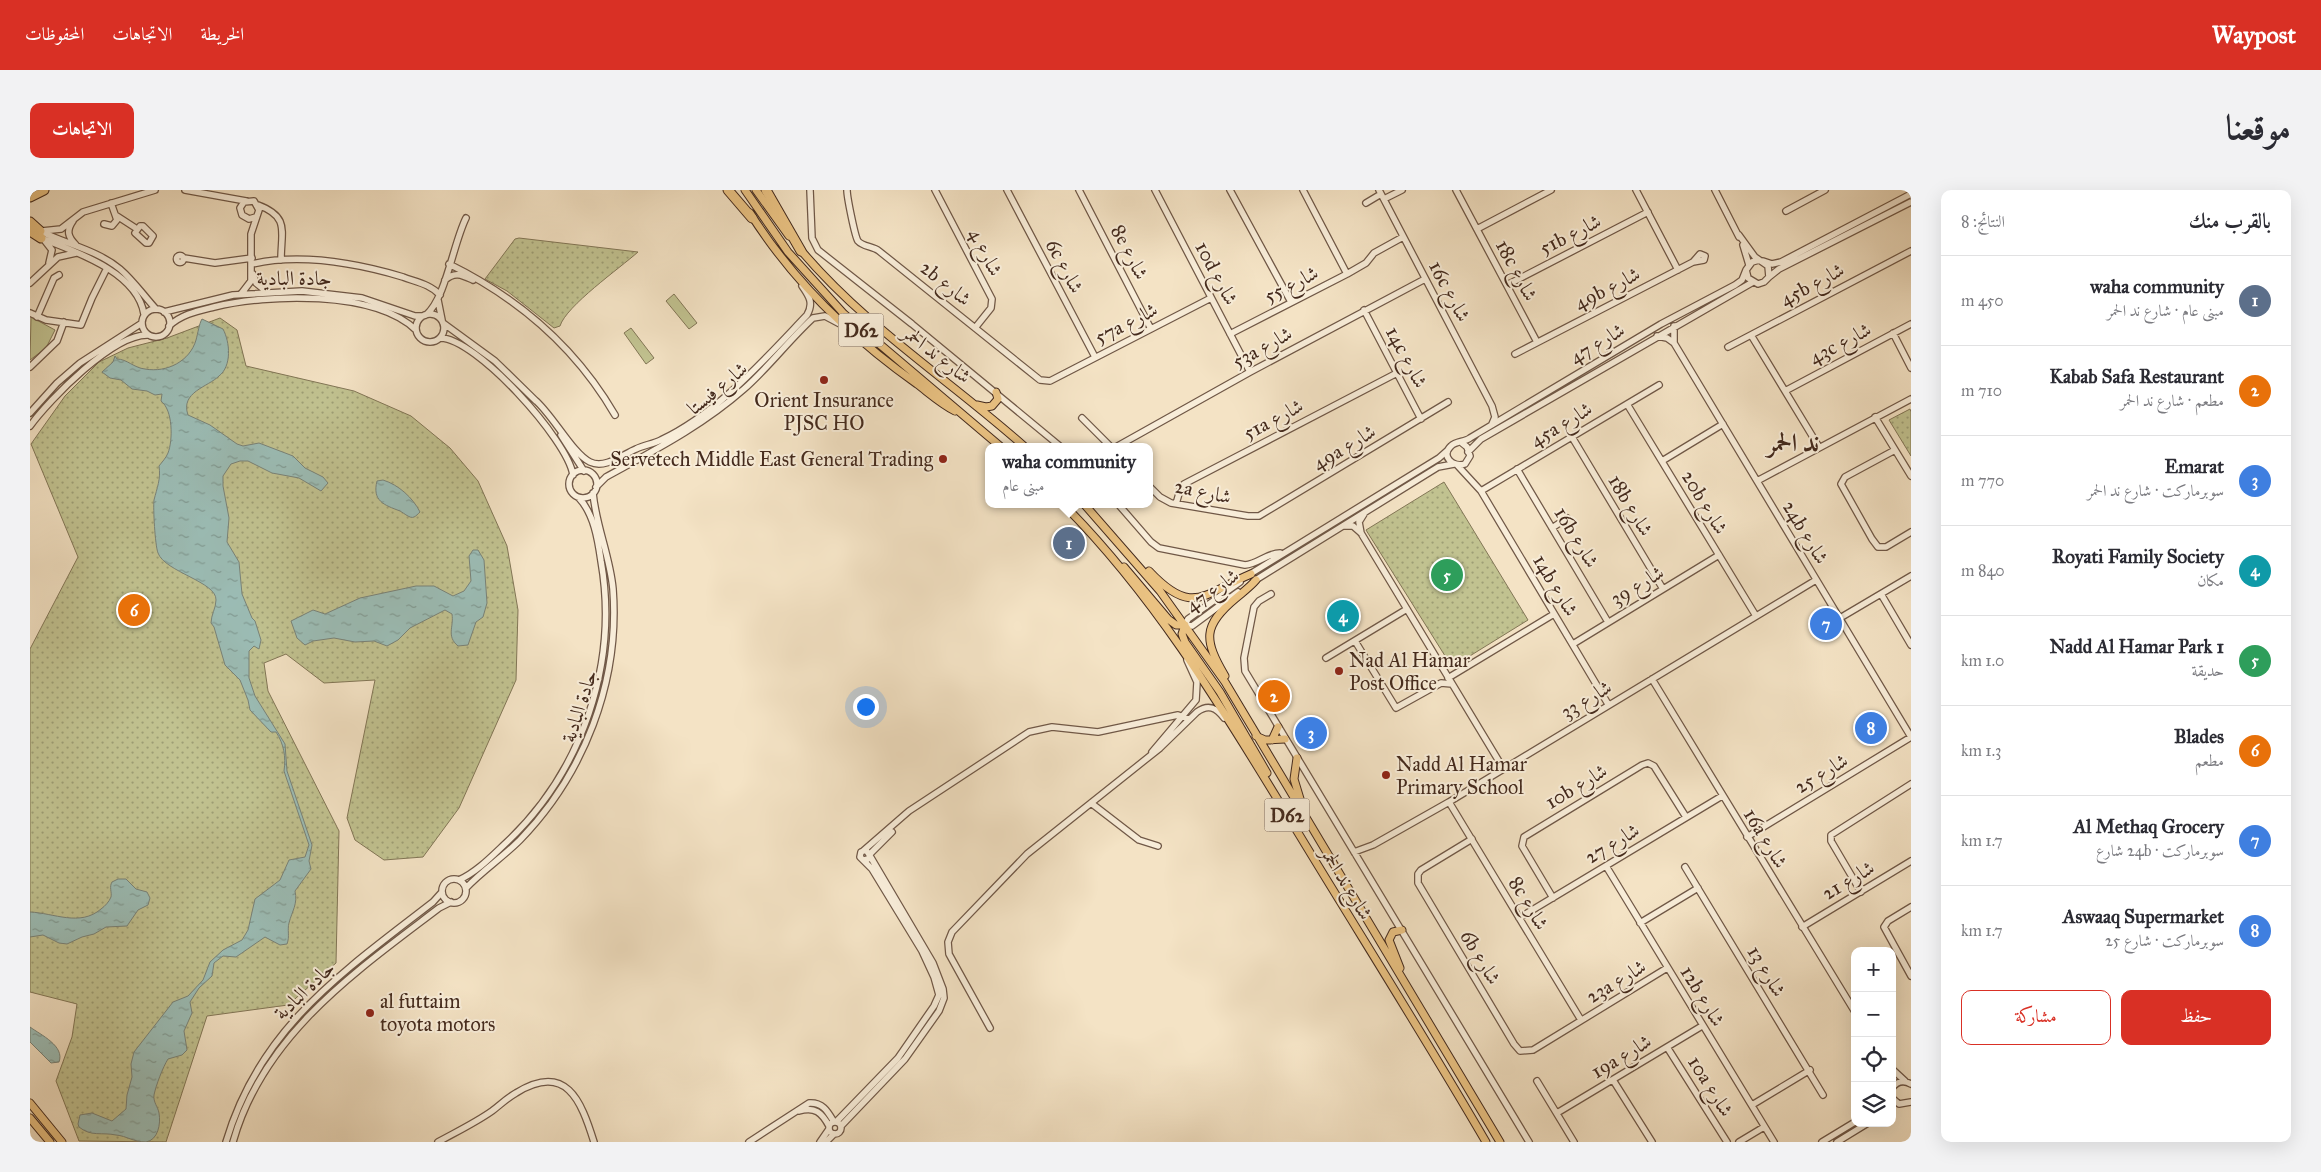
<!DOCTYPE html>
<html lang="ar">
<meta charset="utf-8">
<style>
body{margin:0;font-family:"IM FELL Great Primer",Amiri,serif;background:#f2f2f3;color:#2b2b33;direction:rtl}
.controls{position:absolute;right:15px;bottom:15px;display:grid;overflow:hidden;border-radius:10px;box-shadow:0 5px 20px #0002}
.controls button{width:45px;height:45px;display:grid;place-items:center;padding:0;border:0;border-bottom:1px solid #e1e1e2;background:#fff;color:#2b2b33;font:25px sans-serif}
.you{position:absolute;left:835px;top:516px;width:18px;height:18px;margin:-12px;border:4px solid #fff;border-radius:50%;background:#1a73e8;box-shadow:0 0 0 8px #1a73e833}
.badge{display:grid;place-items:center;width:32px;height:32px;border-radius:50%;background:#d93025;color:#fff;font-size:16px;font-weight:700}
.pin{position:absolute;translate:-50% -50%;border:2px solid #fff;box-shadow:0 1px 5px #0006}
.popup{position:absolute;left:955px;top:253px;width:168px;height:65px;box-sizing:border-box;display:grid;place-content:center;border-radius:10px;background:#fff;filter:drop-shadow(0 1px 4px #0005);font-size:16px;white-space:nowrap;color:#7c7c81}
.popup b{font-size:19px;color:#2b2b33}
.popup::after{content:'';position:absolute;left:50%;top:100%;margin-left:-10px;border:10px solid transparent;border-top-color:#fff}
.list{margin:0;padding:0;list-style:none}
h2{display:flex;justify-content:space-between;align-items:center;height:65px;margin:0;padding:0 20px;font-size:21px}
h2 small{font-size:16px;font-weight:400;color:#7c7c81}
.list li{display:grid;grid-template-columns:32px 1fr auto;gap:15px;align-items:center;box-sizing:border-box;height:90px;padding:0 20px;border-top:1px solid #e1e1e2}
.list b{display:block;font-size:19px;white-space:nowrap}
.list p{margin:0;font-size:16px;white-space:nowrap;color:#7c7c81}
.list em{font-size:16px;font-style:normal;color:#7c7c81}
.actions{display:flex;gap:10px;padding:15px 20px}
.actions a{flex:1;padding:11px 0;border:1px solid #d93025;border-radius:10px;text-align:center;font-size:18px;color:#d93025}
.actions .main{background:#d93025;color:#fff}
.icon{flex:none;width:28px;height:28px;fill:none;stroke:currentColor;stroke-width:2;stroke-linecap:round;stroke-linejoin:round}
.map{position:relative;flex:none;width:1881px;height:952px;overflow:hidden;direction:ltr;border-radius:10px}
header{display:flex;align-items:center;gap:30px;box-sizing:border-box;height:70px;padding:0 25px;background:#d93025;color:#fff}
header strong{font-size:24px}
nav{display:flex;gap:28px;margin-inline-start:auto;font-size:18px}
.intro{display:flex;align-items:center;justify-content:space-between;box-sizing:border-box;height:120px;padding:0 30px}
h1{margin:0;font-size:35px}
.button{padding:12px 22px;border-radius:10px;background:#d93025;color:#fff;font-size:18px;font-weight:700}
main{display:flex;gap:30px;padding:0 30px}
aside{flex:1;background:#fff;border-radius:10px;box-shadow:0 5px 20px #0002}
.map>svg:first-child{display:block}
.grass{fill:url(#grass-dots);stroke:#827656}
.pitch{fill:#c1c290;stroke:#827656}
.water{fill:url(#water-ripples);stroke:#798379}
.lines{fill:none;stroke-linecap:round;stroke-linejoin:round}
.minor-casing{stroke:#705847;stroke-width:8}
.major-casing{stroke:#442a1d;stroke-width:9}
.highway-casing{stroke:#442a1d;stroke-width:11}
.minor{stroke:#f8edd9;stroke-width:5.5}
.major{stroke:#eac282;stroke-width:7}
.highway{stroke:#eac282;stroke-width:9}
.poi-dot{fill:#8f2418;stroke:#f8edd9;stroke-width:2}
.labels{text-anchor:middle;dominant-baseline:central;stroke-width:4;stroke-linejoin:round;paint-order:stroke}
.shield{fill:#f8edd9;stroke:#7a6455;stroke-width:1}
.shield-label{font-size:19px;font-weight:bold;fill:#442a1d}
.street-label{font-size:20px;fill:#442a1d;stroke:#f8edd9}
.poi-label{font-size:20px;fill:#442a1d;stroke:#f8edd9;text-anchor:start}
.district-label{font-size:25px;font-weight:bold;fill:#442a1d;stroke:#f8edd9}
</style>
<header>
<strong>Waypost</strong>
<nav><a>الخريطة</a><a>الاتجاهات</a><a>المحفوظات</a></nav>
</header>
<div class="intro"><h1>موقعنا</h1><a class="button">الاتجاهات</a></div>
<main>
<aside>
<h2>بالقرب منك<small>النتائج: 8</small></h2>
<ul class="list">
<li><span class="badge" style="background:#5c6f8a">1</span><div><b>waha community</b><p>مبنى عام · شارع ند الحمر</p></div><em>450 m</em></li>
<li><span class="badge" style="background:#e8710a">2</span><div><b>Kabab Safa Restaurant</b><p>مطعم · شارع ند الحمر</p></div><em>710 m</em></li>
<li><span class="badge" style="background:#3f7fe0">3</span><div><b>Emarat</b><p>سوبرماركت · شارع ند الحمر</p></div><em>770 m</em></li>
<li><span class="badge" style="background:#0f9aa8">4</span><div><b>Royati Family Society</b><p>مكان</p></div><em>840 m</em></li>
<li><span class="badge" style="background:#2e9e5b">5</span><div><b>Nadd Al Hamar Park 1</b><p>حديقة</p></div><em>1.0 km</em></li>
<li><span class="badge" style="background:#e8710a">6</span><div><b>Blades</b><p>مطعم</p></div><em>1.3 km</em></li>
<li><span class="badge" style="background:#3f7fe0">7</span><div><b>Al Methaq Grocery</b><p>سوبرماركت · 24b شارع</p></div><em>1.7 km</em></li>
<li><span class="badge" style="background:#3f7fe0">8</span><div><b>Aswaaq Supermarket</b><p>سوبرماركت · شارع 25</p></div><em>1.7 km</em></li>
</ul>
<div class="actions"><a class="main">حفظ</a><a>مشاركة</a></div>
</aside>
<div class="map">
<svg width="1881" height="952" viewBox="0 0 1881 952">
<defs>
<pattern id="grass-dots" width="8" height="8" patternUnits="userSpaceOnUse" patternTransform="scale(1.25)"><rect width="8" height="8" fill="#c1c290"/><path d="M2 2h.1M6 6h.1" fill="none" stroke="#9e9e75" stroke-width="1.8" stroke-linecap="round"/></pattern>
<pattern id="water-ripples" width="26" height="14" patternUnits="userSpaceOnUse" patternTransform="scale(1.25)"><rect width="26" height="14" fill="#9cbeb7"/><path d="M2 4q2-2 4 0t4 0M15 11q2-2 4 0t4 0" fill="none" stroke="#819b94"/></pattern>
</defs>
<rect width="100%" height="100%" fill="#f4e3c5"/>
<filter id="stains"><feTurbulence type="fractalNoise" baseFrequency=".004" numOctaves="4"/><feColorMatrix values="0 0 0 0 .2 0 0 0 0 .09 0 0 0 0 .02 0 0 0 .5 -.17"/></filter>
<radialGradient id="worn" r=".72"><stop offset=".6" stop-color="#630" stop-opacity="0"/><stop offset="1" stop-color="#630" stop-opacity=".3"/></radialGradient>
<path class="grass" d="M489,48L608,62C590,78 536,116 530,136L524,138L477,101L455,89L485,49Z
M190,128L207,140L216,176L324,201L381,226L420,258L448,291L477,356L488,420L486,490L429,618L393,667L354,670L325,650L317,628L345,490L294,493L256,464L234,473L238,501L309,641L306,773L258,815L177,826L136,952L49,951L26,891L42,847L47,814L0,802V459L48,367L1,254L35,206L69,172L98,158L137,148Z
M1880,219L1881,222V266L1859,230Z
M1414,292L1498,430L1422,477L1336,340Z"/>
<path class="pitch" d="M644,104L667,133L659,139L636,111Z
M1,127L25,140L16,158L0,170Z
M601,138L624,168L616,174L594,143Z"/>
<path class="water" d="M172,129L193,139C200,152 202,176 189,186C178,197 150,202 158,225L180,235L207,254L213,256L229,253L263,266L275,278L293,287L298,293L291,301L269,288L242,283L218,271H210L201,274L193,286V296L199,328L197,352L209,372L212,404L222,428L225,431L231,450L229,459L224,456L219,461V488L225,506L255,554L257,581L282,655L279,671L281,679L265,701C268,714 262,721 259,733C257,740 260,746 257,754L250,755L235,747L206,767L193,766L184,773L182,786L169,798L160,812L162,823L154,841L157,860L152,865L138,869C133,877 126,895 124,905C123,912 128,917 129,923C131,934 128,950 116,952C103,952 97,946 86,945C72,942 61,947 49,937L48,934L50,925L62,923L82,931L96,919L97,905L102,887L101,874L104,862L143,812L158,806L173,790L180,772L193,760L212,750L218,740L225,709L250,690L259,670L275,667L279,655L254,581C256,567 254,554 246,542H241L220,520L218,510L210,490L195,475L184,437L181,433C181,425 186,418 186,410C187,392 135,382 128,363C125,355 123,318 124,310C127,298 131,289 129,276C132,272 136,268 138,263C143,250 143,220 131,211L132,204L125,205L117,201L102,199L91,190L80,188L72,182L83,172L85,166L87,169C97,169 104,178 115,179C137,183 160,171 166,150C168,143 169,134 172,129Z
M353,290C369,295 383,308 390,322C389,323 385,327 384,327C380,329 374,323 370,321C354,315 342,311 347,291Z
M443,360H448L454,370L457,413L453,427L446,432L438,455L428,456C416,446 424,437 422,424L415,420L380,438L368,450L357,456L344,451L325,452L304,448L283,451L275,455L267,448L261,431L283,420L295,424L330,408L386,396H404L423,406L434,401L441,391L439,366Z
M88,689H96L106,699L117,702L120,708L118,715L108,720L97,736L76,737L64,744L52,747L37,754L29,753L13,745L0,747V722C24,723 50,737 71,719C75,716 79,712 81,707C82,702 79,697 82,692Z
M0,837C11,845 35,856 29,872L21,873L0,852Z"/>
<g class="lines">
<g class="minor-casing">
<path id="minor" d="M155,0L216,11
M780,0L782,48L788,60L882,134L1031,257
M817,0C817,7 825,47 828,51C833,57 843,56 849,61L1010,190L1020,191L1181,108
M905,0L962,109L961,118L945,138
M977,0L1065,167
M1049,0L1121,139
M1125,0L1220,182
M1200,0L1261,112
M1273,0L1317,84
M1349,0L1462,216L1465,227L1462,234
M1426,0L1507,152
M1606,0L1648,80
M1685,0L1709,47
M1354,9L1372,0
M1336,13L1351,4
M228,15C260,27 251,41 251,70
M1756,21L1795,0
M87,26L107,39
M43,31C36,41 38,47 46,55
M74,34L82,36L87,30L81,13
M110,36H113L123,46L119,53H116L105,43Z
M1447,39L1521,0
M10,41C36,54 67,60 90,79C104,91 114,106 126,119
M12,41L31,39L53,22L125,0
M1709,45L1725,67L1738,76L1739,87L1734,92L1728,94L1718,88L1716,80L1722,72L1729,70
M11,48C46,62 107,82 114,124
M15,51L22,60L19,73
M1713,55L1719,75
M146.5 69a3.5 3.5 0 1 1 7 0a3.5 3.5 0 1 1-7 0Z
M154,68L185,73L222,68
M1733,71L1742,74L1751,72L1881,4
M222,74C271,63 326,73 373,87C386,92 400,94 410,105
M419,74C488,108 546,158 585,225
M223,84L226,93L236,101
M1739,87L1749,79L1881,12
M415,90C425,81 432,85 443,90
M0,93L28,67L46,63
M1477,95L1618,22
M211,104L221,91V44L229,20L224,11L214,12L210,18L212,25L219,29L226,27
M408,110L412,130
M112 133a14 14 0 1 1 28 0a14 14 0 1 1-28 0Z
M1334,120L1391,229
M134,122L203,105L272,101L332,108L385,126H393
M0,123L16,130L51,135L62,108L77,78
M386 138a14 14 0 1 1 28 0a14 14 0 1 1-28 0Z
M396,125C416,108 423,54 436,28
M7,127L24,88L29,85
M413,133L465,171L506,211
M139,136C152,124 168,121 184,117C237,104 344,100 386,140
M1644,136V153
M1863,143L1881,178
M1200,144L1317,84L1336,73L1344,63L1373,47
M1721,145L1789,257
M1627,146L1637,148L1644,153L1881,547
M410,148C445,147 538,250 543,285
M1698,157L1881,61
M1485,164L1663,72L1670,64L1675,66L1674,70L1663,72
M0,177L27,151L34,132
M1755,201L1881,134
M505,210C522,224 543,264 560,272C575,279 592,265 606,259C614,255 623,254 631,250C687,224 735,169 777,125C784,113 779,106 772,96
M1597,214L1726,426
M0,223L27,193L50,173L112,133
M1845,227L1881,286
M1052,228L1081,257
M0,236C20,209 83,144 118,145
M531,245L554,281
M1542,247L1633,399
M1432,253L1437,257L1440,266L1435,274C1423,278 1410,266 1421,256C1426,251 1435,252 1440,248L1631,134L1705,95L1712,90L1716,80
M1086,257L1220,182L1395,89
M1865,260L1815,287L1811,294L1842,349L1848,357H1856L1881,342
M1438,262L1451,249L1723,92
M1632,271L1693,234
M1428,276L1451,301L1578,514
M1487,279L1578,432
M539 294a14 14 0 1 1 28 0a14 14 0 1 1-28 0Z
M1727,291L1881,209
M1119,296L1130,307L1141,313L1218,326H1229L1418,212
M566,297L576,287C625,260 672,236 714,199C739,177 759,150 783,128L795,126L810,134
M1451,301L1629,195
M1088,314L1121,352L1129,358L1215,375C1228,374 1237,363 1250,363
M1146,314L1150,300L1154,294L1367,183
M1313,336H1323L1331,343L1473,578
M1522,338L1537,328
M1331,343L1329,332L1334,324
M1217,386L1409,268L1418,260
M1224,391L1408,277L1424,274
M1208,402L1162,436L1155,435L1158,429L1210,392
M1241,404L1229,411L1224,417L1214,468L1215,481L1499,952
M1851,404L1881,455
M1810,428L1881,386
M1325,451L1366,518L1411,493L1422,494
M1543,454L1689,365
M1296,468L1377,419
M1418,488L1524,424
M1622,489L1825,822
M1122,562L1166,510L1167,492L1157,470
M1419,612L1551,830
M1061,613L1109,650L1128,656
M1717,647L1881,547
M1442,649L1391,680L1388,684V693L1484,854L1490,861L1503,860L1637,778
M833,661L879,621L999,542L1022,537L1068,542L1148,525L1159,529
M1324,662L1343,655L1419,612L1786,390
M840,664L862,642
M1576,676L1744,952
M1655,677L1793,905
M412 701a12 12 0 1 1 24 0a12 12 0 1 1-24 0Z
M429,690C447,682 463,665 477,652C552,581 589,474 571,371C568,350 564,324 549,308
M436,698C452,681 473,667 490,650C554,584 590,492 583,399C580,366 566,336 563,303
M1831,702L1801,651V645L1881,594
M1523,708L1492,656L1494,647L1612,575L1618,573L1624,576L1656,627
M1881,717L1858,731L1854,737L1881,786
M1489,728L1692,606
M1610,733L1668,698
M1772,737L1881,671
M960,838L919,764L918,752L922,742L997,664L1130,558L1167,522C1178,514 1186,517 1194,528
M1637,857L1697,952
M1862,879L1875,891
M1583,890L1622,952
M1507,891L1544,952
M1862,898C1867,891 1874,890 1881,894
M1862,908L1869,914L1881,912
M1722,915L1780,880
M769,921C785,916 792,923 799,936
M1527,923L1672,836
M806,932L868,868L904,816L909,805L904,787L892,761L842,679L830,667L831,662L836,660L840,666L838,669L834,670
M799 938a6 6 0 1 1 12 0a6 6 0 1 1-12 0Z
M811,936L875,869L909,821L914,808L913,799L903,773L840,666
M196,952C230,837 313,782 403,712L412,702
M203,952C233,845 325,782 409,718L421,712
M408,952C426,942 445,933 462,921C470,915 477,908 486,903C536,872 551,910 564,952
M719,952L779,913C793,912 798,922 804,932
M790,952L799,939
M796,952L804,944
M1709,952L1734,937
M1792,952L1825,932
M1807,952L1838,933"/>
</g>
<g class="major-casing">
<path id="major" d="M715,0L758,62L814,124L971,257
M726,0L759,46
M720,23C763,91 822,148 887,194C899,203 911,214 925,221
M769,58C834,136 920,190 995,257
M947,215L956,217L962,216L968,209L966,202
M1033,314C1130,411 1199,530 1270,646C1332,748 1396,849 1456,952
M1054,314L1130,401L1195,492L1470,952
M1094,377L1138,429L1146,435H1155L1152,444L1155,452L1190,502L1237,583
M1119,381C1162,427 1173,404 1221,384
M1195,486C1174,450 1172,436 1206,408C1213,402 1220,397 1226,390
M1226,546L1235,550L1255,549
M1242,550L1248,537
M1267,568L1264,589L1271,612
M1370,778L1359,750L1363,742L1372,740
M0,913L32,952
M0,928L20,952"/>
</g>
<g class="highway-casing">
<path id="highway" d="M698,0L722,28
M736,0L771,61
M0,7L14,0
M0,32L10,41
M0,41L11,48"/>
</g>
<use href="#minor" class="minor"/>
<use href="#major" class="major"/>
<use href="#highway" class="highway"/>
</g>
<g class="poi-dot">
<circle cx="794" cy="190" r="5"/>
<circle cx="913" cy="269" r="5"/>
<circle cx="1309" cy="481" r="5"/>
<circle cx="1356" cy="585" r="5"/>
<circle cx="340" cy="823" r="5"/>
</g>
<g class="labels">
<g class="shield">
<rect x="808.5" y="123.5" width="45" height="33" rx="4"/>
<rect x="1234.5" y="608.5" width="45" height="33" rx="4"/>
</g>
<g class="shield-label">
<text x="831" y="140">D62</text>
<text x="1257" y="625">D62</text>
</g>
<g class="street-label">
<text transform="translate(1540 44) rotate(-27)">51b شارع</text>
<text transform="translate(956 62) rotate(63)">شارع 4</text>
<text transform="translate(1100 62) rotate(63)">8e شارع</text>
<text transform="translate(1035 76) rotate(62)">6c شارع</text>
<text transform="translate(1487 80) rotate(62)">18c شارع</text>
<text transform="translate(1187 83) rotate(62)">10d شارع</text>
<text x="264" y="88">جادة البادية</text>
<text transform="translate(916 93) rotate(39)">2b شارع</text>
<text transform="translate(1261 94) rotate(-27)">شارع 55</text>
<text transform="translate(1782 94) rotate(-28)">45b شارع</text>
<text transform="translate(1577 98) rotate(-27)">49b شارع</text>
<text transform="translate(1420 101) rotate(62)">16c شارع</text>
<text transform="translate(1096 133) rotate(-27)">57a شارع</text>
<text transform="translate(1567 153) rotate(-31)">شارع 47</text>
<text transform="translate(1810 153) rotate(-28)">43c شارع</text>
<text transform="translate(1232 157) rotate(-29)">53a شارع</text>
<text transform="translate(907 164) rotate(38)">شارع ند الحمر</text>
<text transform="translate(1377 167) rotate(62)">14c شارع</text>
<text transform="translate(687 198) rotate(-39)">شارع فيستا</text>
<text transform="translate(1243 229) rotate(-28)">51a شارع</text>
<text transform="translate(1531 234) rotate(-31)">45a شارع</text>
<text transform="translate(1314 257) rotate(-31)">49a شارع</text>
<text transform="translate(1173 301) rotate(12)">2a شارع</text>
<text transform="translate(1675 312) rotate(59)">20b شارع</text>
<text transform="translate(1601 315) rotate(59)">18b شارع</text>
<text transform="translate(1776 342) rotate(59)">24b شارع</text>
<text transform="translate(1547 347) rotate(59)">16b شارع</text>
<text transform="translate(1526 395) rotate(59)">14b شارع</text>
<text transform="translate(1607 395) rotate(-31)">شارع 39</text>
<text transform="translate(1182 400) rotate(-35)">شارع 47</text>
<text transform="translate(1556 509) rotate(-31)">شارع 33</text>
<text transform="translate(549 516) rotate(-72)">جادة البادية</text>
<text transform="translate(1791 583) rotate(-31)">شارع 25</text>
<text transform="translate(1546 596) rotate(-31)">10b شارع</text>
<text transform="translate(1736 648) rotate(59)">16a شارع</text>
<text transform="translate(1582 653) rotate(-31)">شارع 27</text>
<text transform="translate(1818 690) rotate(-31)">شارع 21</text>
<text transform="translate(1317 693) rotate(59)">شارع ند الحمر</text>
<text transform="translate(1499 713) rotate(59)">8c شارع</text>
<text transform="translate(1451 767) rotate(59)">6b شارع</text>
<text transform="translate(1737 781) rotate(59)">شارع 13</text>
<text transform="translate(1586 791) rotate(-31)">23a شارع</text>
<text transform="translate(274 800) rotate(-44)">جادة البادية</text>
<text transform="translate(1673 806) rotate(59)">12b شارع</text>
<text transform="translate(1591 866) rotate(-31)">19a شارع</text>
<text transform="translate(1681 896) rotate(58)">10a شارع</text>
</g>
<g class="poi-label">
<text x="794" y="210" text-anchor="middle">Orient Insurance<tspan x="794" dy="23">PJSC HO</tspan></text>
<text x="903" y="269" text-anchor="end">Servetech Middle East General Trading</text>
<text x="1319" y="470">Nad Al Hamar<tspan x="1319" dy="23">Post Office</tspan></text>
<text x="1366" y="574">Nadd Al Hamar<tspan x="1366" dy="23">Primary School</tspan></text>
<text x="350" y="811">al futtaim<tspan x="350" dy="23">toyota motors</tspan></text>
</g>
<g class="district-label">
<text x="1763" y="252">ند الحمر</text>
</g>
</g>
<rect width="100%" height="100%" filter="url(#stains)"/>
<rect width="100%" height="100%" fill="url(#worn)"/>
</svg>
<div class="controls">
<button>+</button>
<button>−</button>
<button><svg class="icon" aria-label="locate" viewBox="0 0 24 24"><circle cx="12" cy="12" r="6"/><path d="M12 2v4M12 18v4M2 12h4M18 12h4"/></svg></button>
<button><svg class="icon" aria-label="layers" viewBox="0 0 24 24"><path d="M12 4l9 5-9 5-9-5zM3 14l9 5 9-5"/></svg></button>
</div>
<div class="you"></div>
<div class="pin badge" style="left:1039px;top:353px;background:#5c6f8a">1</div>
<div class="popup"><b>waha community</b>مبنى عام</div>
<div class="pin badge" style="left:1244px;top:506px;background:#e8710a">2</div>
<div class="pin badge" style="left:1281px;top:543px;background:#3f7fe0">3</div>
<div class="pin badge" style="left:1313px;top:426px;background:#0f9aa8">4</div>
<div class="pin badge" style="left:1417px;top:385px;background:#2e9e5b">5</div>
<div class="pin badge" style="left:104px;top:420px;background:#e8710a">6</div>
<div class="pin badge" style="left:1796px;top:434px;background:#3f7fe0">7</div>
<div class="pin badge" style="left:1841px;top:538px;background:#3f7fe0">8</div>
</div>
</main>
